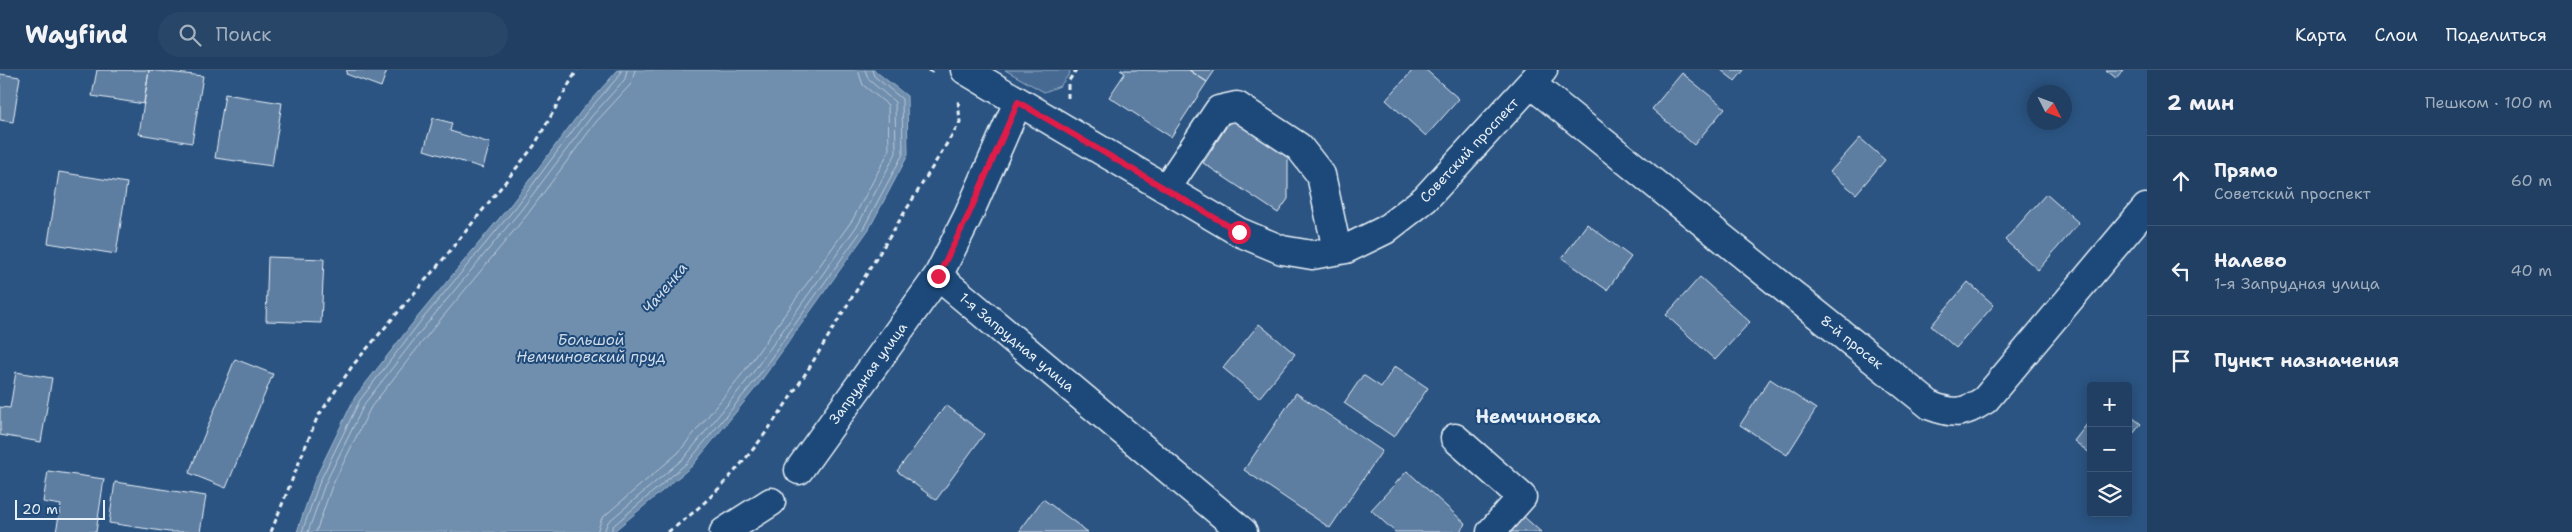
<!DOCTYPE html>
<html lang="ru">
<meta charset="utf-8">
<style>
body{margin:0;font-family:"Shantell Sans",sans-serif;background:#284668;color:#f1f3f6}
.controls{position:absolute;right:15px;bottom:15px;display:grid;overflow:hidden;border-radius:5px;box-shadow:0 2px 12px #0003}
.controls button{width:45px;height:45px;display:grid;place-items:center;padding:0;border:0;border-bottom:1px solid #3d5877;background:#203f62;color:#f1f3f6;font:25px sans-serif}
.compass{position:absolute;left:2027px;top:15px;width:45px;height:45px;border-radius:50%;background:#203f62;box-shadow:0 2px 12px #0003;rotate:132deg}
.scale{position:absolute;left:15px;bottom:12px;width:90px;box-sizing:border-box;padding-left:5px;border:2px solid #e8f1f8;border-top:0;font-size:14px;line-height:18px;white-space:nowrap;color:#e8f1f8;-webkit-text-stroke:4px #1f4a7a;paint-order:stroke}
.stop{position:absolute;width:15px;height:15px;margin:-11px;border:4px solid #e11d48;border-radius:50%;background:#fff}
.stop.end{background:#e11d48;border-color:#fff;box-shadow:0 1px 5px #0008}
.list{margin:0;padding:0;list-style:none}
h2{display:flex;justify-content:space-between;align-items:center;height:65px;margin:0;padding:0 20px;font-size:21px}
h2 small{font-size:16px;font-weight:400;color:#a2afbe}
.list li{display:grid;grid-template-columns:32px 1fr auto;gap:15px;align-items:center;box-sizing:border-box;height:90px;padding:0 20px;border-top:1px solid #3d5877}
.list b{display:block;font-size:19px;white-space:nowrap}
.list p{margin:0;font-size:16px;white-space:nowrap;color:#a2afbe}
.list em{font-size:16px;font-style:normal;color:#a2afbe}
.icon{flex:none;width:28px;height:28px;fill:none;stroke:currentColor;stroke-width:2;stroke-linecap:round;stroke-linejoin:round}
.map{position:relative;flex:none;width:2147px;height:462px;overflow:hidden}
header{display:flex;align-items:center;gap:30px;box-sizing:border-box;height:70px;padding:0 25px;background:#203f62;border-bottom:1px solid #3d5877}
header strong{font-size:24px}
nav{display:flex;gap:28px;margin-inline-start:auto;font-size:18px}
.search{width:350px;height:45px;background:#284668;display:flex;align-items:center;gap:12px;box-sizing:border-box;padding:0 18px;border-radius:28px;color:#a2afbe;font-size:19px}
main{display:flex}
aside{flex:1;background:#203f62}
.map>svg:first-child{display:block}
.green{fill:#476b93;stroke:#98aec6}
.water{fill:#708ead;stroke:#a0b6cb}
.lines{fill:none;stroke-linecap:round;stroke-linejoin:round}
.shore{stroke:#b8c9da;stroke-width:1}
.building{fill:#5d7da1;stroke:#e8f1f8}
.minor-casing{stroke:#e8f1f8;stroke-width:31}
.path{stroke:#e8f1f8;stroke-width:3;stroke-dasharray:5 4;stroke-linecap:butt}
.minor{stroke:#1f4a7a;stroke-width:28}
.route{stroke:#e11d48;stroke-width:6}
.labels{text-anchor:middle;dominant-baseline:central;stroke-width:4;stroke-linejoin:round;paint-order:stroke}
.street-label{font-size:14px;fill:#e8f1f8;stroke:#1f4a7a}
.water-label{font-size:15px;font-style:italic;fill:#d0dde9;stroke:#1f4a7a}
.district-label{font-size:19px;font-weight:bold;fill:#e8f1f8;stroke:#1f4a7a}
</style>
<header>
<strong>Wayfind</strong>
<div class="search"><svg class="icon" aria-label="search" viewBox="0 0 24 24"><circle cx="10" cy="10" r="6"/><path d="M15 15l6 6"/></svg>Поиск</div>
<nav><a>Карта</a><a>Слои</a><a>Поделиться</a></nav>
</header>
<main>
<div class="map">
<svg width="2147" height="462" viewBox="0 0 2147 462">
<rect width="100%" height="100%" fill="#2b5482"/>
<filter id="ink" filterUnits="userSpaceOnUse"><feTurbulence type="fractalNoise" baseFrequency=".02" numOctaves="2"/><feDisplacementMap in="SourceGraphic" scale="10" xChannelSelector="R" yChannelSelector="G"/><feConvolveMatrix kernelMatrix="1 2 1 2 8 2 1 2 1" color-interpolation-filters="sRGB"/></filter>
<g filter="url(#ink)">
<path class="green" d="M1005,0H1069L1070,3L1060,16L1044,22Z"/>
<path class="water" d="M618,0H874L907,26L908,85L869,159L758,315L692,396L613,462H297L315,409L355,327L416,249L512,133L582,40Z"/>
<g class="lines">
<path class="shore" d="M302,462L320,411L360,330L420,252L516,137L586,43L620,5L621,0
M308,462L325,414L365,333L425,256L521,140L591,47L625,9L627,0
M316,462L332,416L371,337L431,261L527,145L596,52L631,14L635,0
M597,462L602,448L678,383L743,303L853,149L889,81L888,35L863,15L858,0
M604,462L608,452L684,388L749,308L859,153L896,83L895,32L869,10L865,0
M611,462L613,456L688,392L754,312L864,157L903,84L902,29L874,6L872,0"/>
</g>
<path class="building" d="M97,0H149L144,34L92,26Z
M149,0L203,6L192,73L139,64Z
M347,0H387L381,17L346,4Z
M1120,0H1189L1207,12L1171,67L1109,27L1125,3Z
M1189,0H1215L1207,12Z
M1413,0H1426L1459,29L1426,66L1386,30Z
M1721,0H1744L1735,11Z
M2106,0H2123L2116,8Z
M1682,3L1725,38L1694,75L1652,39Z
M0,4L20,7L13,52L0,50Z
M225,24L282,33L272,96L215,88Z
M433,48L452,53L450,61L490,73L483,98L424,80Z
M1232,48L1288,85V129L1278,143L1203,93Z
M1860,68L1885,90L1856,124L1830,102Z
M59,102L127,113L116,184L48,173Z
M2046,124L2079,153L2038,200L2005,170Z
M1587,154L1631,187L1607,220L1562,188Z
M268,187L324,189L321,253L266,251Z
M1700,207L1750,252L1715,290L1666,245Z
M1968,212L1994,235L1956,278L1931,256Z
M1259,254L1295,284L1259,328L1223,298Z
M235,289L273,304L226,418L189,403Z
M1395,296L1428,318L1394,367L1344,333L1363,305L1381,317Z
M16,302L52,308L41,372L0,365V337L10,338Z
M1770,309L1816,339L1787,385L1740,355Z
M1296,323L1382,381L1330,458L1244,400Z
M946,335L984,364L936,430L897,401Z
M2128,344L2141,354L2128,370Z
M2091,349V384L2074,371Z
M48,401L104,409L96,462H56L61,435L43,432Z
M1407,401L1466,454L1459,462H1395L1371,440Z
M115,412L206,426L200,462H169L109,453Z
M1043,429L1088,462H1019Z
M1522,445L1541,462H1508Z"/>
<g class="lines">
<g class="minor-casing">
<path id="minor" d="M965,0L1239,162L1282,180L1312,185L1346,179L1385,160L1425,129L1543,0
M1531,14L1931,336C1955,345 1963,344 1985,330L2146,138
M1166,119L1219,40L1237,36L1299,77L1321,105L1337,180
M938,206L1243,462
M1455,368L1522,427L1491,462
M799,400L938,206L968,146L1018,32
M724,462L771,432"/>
</g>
<path class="path" d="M928,0L936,4
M1068,28V12L1076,0
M271,462L317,348L353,295L446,186L534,76L577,0
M668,462C746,407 794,323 843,242C882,179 921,116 960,52L958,30"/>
<use href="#minor" class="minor"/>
</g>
</g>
<g class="lines" filter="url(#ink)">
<path class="route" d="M938,206L968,146L1018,32L1239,162"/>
</g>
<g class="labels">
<g class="street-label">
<text transform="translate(1469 80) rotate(-47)">Советский проспект</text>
<text transform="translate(1017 272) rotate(40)">1-я Запрудная улица</text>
<text transform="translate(1852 272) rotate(39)">8-й просек</text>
<text transform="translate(868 303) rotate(-54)">Запрудная улица</text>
</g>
<g class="water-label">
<text transform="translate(665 218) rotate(-50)">Чаченка</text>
<text x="591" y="270">Большой<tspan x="591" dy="17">Немчиновский пруд</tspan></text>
</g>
<g class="district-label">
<text x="1538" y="346">Немчиновка</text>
</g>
</g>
</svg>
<div class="controls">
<button>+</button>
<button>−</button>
<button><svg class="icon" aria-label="layers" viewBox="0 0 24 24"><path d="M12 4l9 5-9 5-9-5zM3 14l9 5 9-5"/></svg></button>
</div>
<svg class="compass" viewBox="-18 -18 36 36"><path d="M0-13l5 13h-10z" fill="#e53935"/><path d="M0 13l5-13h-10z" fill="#a2afbe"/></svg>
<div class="scale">20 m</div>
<div class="stop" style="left:1239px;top:162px"></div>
<div class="stop end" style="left:938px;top:206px"></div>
</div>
<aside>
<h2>2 мин<small>Пешком · 100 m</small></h2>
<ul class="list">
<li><svg class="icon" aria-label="ahead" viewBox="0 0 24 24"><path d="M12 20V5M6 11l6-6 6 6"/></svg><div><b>Прямо</b><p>Советский проспект</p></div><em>60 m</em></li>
<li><svg class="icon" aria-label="left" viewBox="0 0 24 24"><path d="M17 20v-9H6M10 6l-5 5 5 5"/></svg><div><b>Налево</b><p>1-я Запрудная улица</p></div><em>40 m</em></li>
<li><svg class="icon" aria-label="arrive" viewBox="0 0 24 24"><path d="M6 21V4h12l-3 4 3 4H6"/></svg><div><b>Пункт назначения</b></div></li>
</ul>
</aside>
</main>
